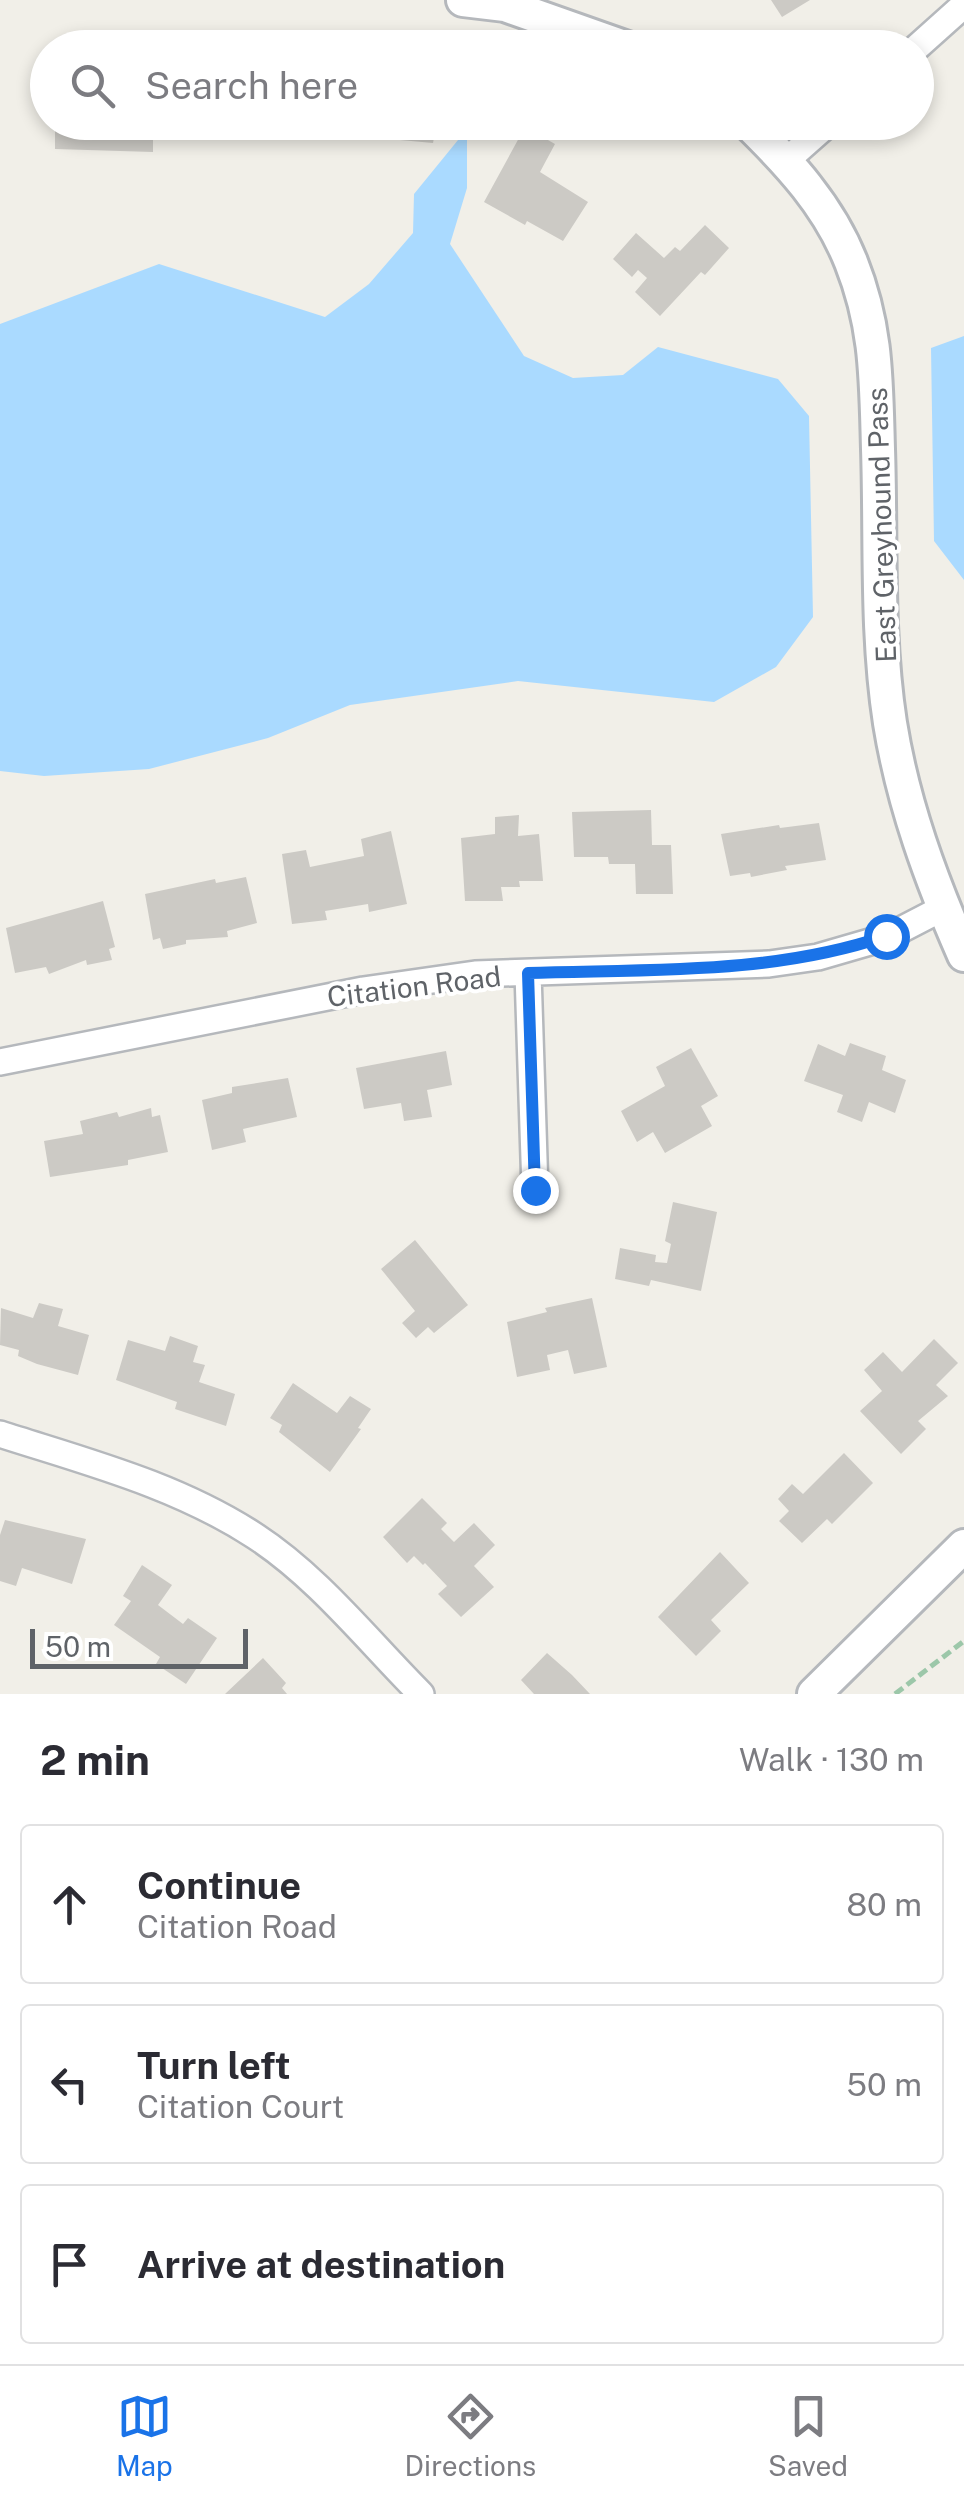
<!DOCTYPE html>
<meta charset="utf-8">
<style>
body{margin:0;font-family:"Public Sans",sans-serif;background:#f2f2f3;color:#2b2b33}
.scale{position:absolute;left:30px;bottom:25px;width:218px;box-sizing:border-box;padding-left:10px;border:5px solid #5f6368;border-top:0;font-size:28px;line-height:35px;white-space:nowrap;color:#5f6368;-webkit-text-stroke:8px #fff;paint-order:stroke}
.stop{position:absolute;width:30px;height:30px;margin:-22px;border:8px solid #1a73e8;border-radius:50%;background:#fff}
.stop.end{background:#1a73e8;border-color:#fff;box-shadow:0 2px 10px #0008}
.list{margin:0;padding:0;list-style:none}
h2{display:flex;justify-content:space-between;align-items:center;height:130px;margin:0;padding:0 40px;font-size:42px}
h2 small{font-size:32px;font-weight:400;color:#7c7c81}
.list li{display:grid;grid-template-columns:65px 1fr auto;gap:30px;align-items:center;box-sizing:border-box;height:160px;margin:0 20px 20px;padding:0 20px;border:2px solid #e1e1e2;border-radius:10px}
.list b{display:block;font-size:38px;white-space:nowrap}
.list p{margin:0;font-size:32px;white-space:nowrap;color:#7c7c81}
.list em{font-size:32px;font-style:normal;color:#7c7c81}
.icon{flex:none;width:55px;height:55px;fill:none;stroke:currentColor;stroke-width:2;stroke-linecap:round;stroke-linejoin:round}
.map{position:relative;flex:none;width:964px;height:1694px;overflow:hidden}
.search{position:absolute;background:#fff;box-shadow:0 5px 15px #0003;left:30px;right:30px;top:30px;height:110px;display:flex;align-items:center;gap:25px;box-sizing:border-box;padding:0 35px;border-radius:55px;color:#7c7c81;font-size:38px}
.sheet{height:670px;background:#fff}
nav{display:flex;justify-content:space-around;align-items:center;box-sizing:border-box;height:140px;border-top:2px solid #e1e1e2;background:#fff;font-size:28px;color:#7c7c81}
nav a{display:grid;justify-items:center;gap:5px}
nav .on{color:#1a73e8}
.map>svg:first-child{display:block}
.water{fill:#aadaff}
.building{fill:#cccac5}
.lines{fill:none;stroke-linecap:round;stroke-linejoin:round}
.minor-casing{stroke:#b5b8bc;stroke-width:30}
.tertiary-casing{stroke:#b5b8bc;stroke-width:38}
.path{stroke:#9cc7a9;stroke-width:5;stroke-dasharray:10 5;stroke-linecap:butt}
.minor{stroke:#fff;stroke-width:25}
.tertiary{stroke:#fff;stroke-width:32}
.route{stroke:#1a73e8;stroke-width:12}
.labels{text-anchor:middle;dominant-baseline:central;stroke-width:8;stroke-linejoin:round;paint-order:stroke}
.street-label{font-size:28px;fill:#5f6368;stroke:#fff}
</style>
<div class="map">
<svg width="964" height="1694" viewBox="0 0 964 1694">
<rect width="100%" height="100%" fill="#f1efe8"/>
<path class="water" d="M467,129V188L450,244L524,356L573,378L623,375L658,347L778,379L809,416L813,617L776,667L714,702L518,681L350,705L268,738L149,769L44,776L0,771V324L159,264L325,317L369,284L413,233L414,194Z
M964,336V580L934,541L931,348Z"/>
<path class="building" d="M771,0H810L782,17Z
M55,122L169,123V139H153V152L55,149Z
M197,122H238L235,132Z
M246,122H297L295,133Z
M347,122H437L433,143L345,135Z
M525,127L555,144L540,172L588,202L563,241L527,221L525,225L484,202Z
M705,225L729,248L705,275L701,272L660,316L635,292L647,278L638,270L632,277L613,259L636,233L664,258L675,247L680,251Z
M651,810L652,845H671L673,894H636L635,864H609L608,857H574L572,812Z
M519,815L518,836L539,834L543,881H519L520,887H501L503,901H465L461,838L495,834V817Z
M819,823L826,860L785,866L787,870L751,877L750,873L730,876L721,834L779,825L780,828Z
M391,831L407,904L369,912L368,904L325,911L327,920L292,924L282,854L306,850L310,867L364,856L361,839Z
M246,877L257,923L227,931L228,937L186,940V944L163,949L160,938L153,940L145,894L215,879L216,883Z
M103,901L115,947L109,949L112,960L87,965L86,960L49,974L46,967L15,973L6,928Z
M850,1043L886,1056L882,1070L906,1080L895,1113L869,1102L862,1122L837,1112L843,1095L804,1081L818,1044L845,1056Z
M691,1048L718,1096L701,1106L712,1126L665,1153L653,1132L637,1142L621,1111L665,1086L656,1067Z
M446,1051L452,1085L427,1090L432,1117L404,1121L401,1103L364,1109L356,1068Z
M288,1078L297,1117L243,1129L246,1142L212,1150L202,1100L232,1093V1087Z
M151,1108L152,1117L160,1115L168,1152L128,1160V1165L50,1177L44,1141L83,1134L80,1121L117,1112L119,1117Z
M673,1202L717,1212L701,1291L651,1280L649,1286L615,1279L620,1248L656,1255L655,1262L667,1263L671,1244L665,1241Z
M415,1240L468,1305L434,1333L428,1327L416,1338L402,1323L415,1311L381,1269Z
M592,1298L607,1367L574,1374L568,1350L547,1355L550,1370L517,1377L507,1322L547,1312L545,1308Z
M39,1303L63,1309L58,1326L89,1335L78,1375L37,1364L18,1356L19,1350L0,1345L1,1308L33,1318Z
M170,1336L198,1346L193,1362L205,1365L199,1382L235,1394L226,1426L175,1409L177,1402L116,1380L128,1340L165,1351Z
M934,1339L958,1363L936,1385L948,1396L918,1421L926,1429L901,1454L860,1411L882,1391L864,1370L883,1352L902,1372Z
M293,1383L337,1413L350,1396L371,1409L358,1428L361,1429L330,1472L279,1432L282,1425L270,1418Z
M844,1453L873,1483L832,1524L827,1519L802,1543L779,1521L789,1511L778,1499L792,1484L803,1494Z
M422,1498L447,1523L441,1529L454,1542L474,1523L495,1545L474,1566L494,1587L461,1617L438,1594L447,1586L425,1563L423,1565L414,1556L407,1563L383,1537Z
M5,1520L86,1539L72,1584L22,1568L16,1586L0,1581V1535Z
M720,1552L749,1583L711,1620L721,1631L696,1656L658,1617Z
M142,1565L172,1585L158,1605L183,1624L188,1618L217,1638L186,1684L156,1664L160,1657L114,1625L131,1601L123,1596Z
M547,1653L572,1675L590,1694H534L521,1680Z
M263,1658L286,1683L282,1688L287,1694H225Z"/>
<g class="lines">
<g class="minor-casing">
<path id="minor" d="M916,48L964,5
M787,160L830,122
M528,973L535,1190
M0,1062L363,990L475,974L769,964L818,957L887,937L943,908
M0,1434C87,1462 177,1485 255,1536C318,1577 368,1641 421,1694"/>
</g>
<g class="tertiary-casing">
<path id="tertiary" d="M463,0L505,5L627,48
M747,122C789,163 829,206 851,262C877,327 876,380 878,449C881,539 876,633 890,723C903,804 931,880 964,955
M814,1694L964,1546"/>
</g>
<path class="path" d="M895,1694L964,1641"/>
<use href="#minor" class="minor"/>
<use href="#tertiary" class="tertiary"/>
</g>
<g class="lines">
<path class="route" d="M535,1190L528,973C648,969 771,975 886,936"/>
</g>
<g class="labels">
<g class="street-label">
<text transform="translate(881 525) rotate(-92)">East Greyhound Pass</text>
<text transform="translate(414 986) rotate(-7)">Citation Road</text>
</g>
</g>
</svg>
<div class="scale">50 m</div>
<div class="stop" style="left:886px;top:936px"></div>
<div class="stop end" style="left:535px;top:1190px"></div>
<div class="search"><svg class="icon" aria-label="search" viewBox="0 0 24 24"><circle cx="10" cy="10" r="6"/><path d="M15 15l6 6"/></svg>Search here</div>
</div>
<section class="sheet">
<h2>2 min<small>Walk · 130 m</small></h2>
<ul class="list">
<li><svg class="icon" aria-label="ahead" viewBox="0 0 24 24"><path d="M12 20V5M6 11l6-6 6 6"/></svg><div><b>Continue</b><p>Citation Road</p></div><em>80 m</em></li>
<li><svg class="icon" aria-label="left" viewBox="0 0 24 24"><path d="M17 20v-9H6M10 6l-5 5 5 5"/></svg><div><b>Turn left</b><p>Citation Court</p></div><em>50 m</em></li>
<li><svg class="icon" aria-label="arrive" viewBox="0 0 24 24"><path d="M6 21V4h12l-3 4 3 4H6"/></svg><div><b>Arrive at destination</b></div></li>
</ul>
</section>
<nav>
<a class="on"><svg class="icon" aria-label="map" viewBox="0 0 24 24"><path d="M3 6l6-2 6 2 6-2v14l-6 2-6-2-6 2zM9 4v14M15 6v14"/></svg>Map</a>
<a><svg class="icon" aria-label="directions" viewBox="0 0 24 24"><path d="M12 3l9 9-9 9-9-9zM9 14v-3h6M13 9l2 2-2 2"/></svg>Directions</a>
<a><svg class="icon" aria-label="saved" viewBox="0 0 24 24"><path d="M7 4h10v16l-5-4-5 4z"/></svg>Saved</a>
</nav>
